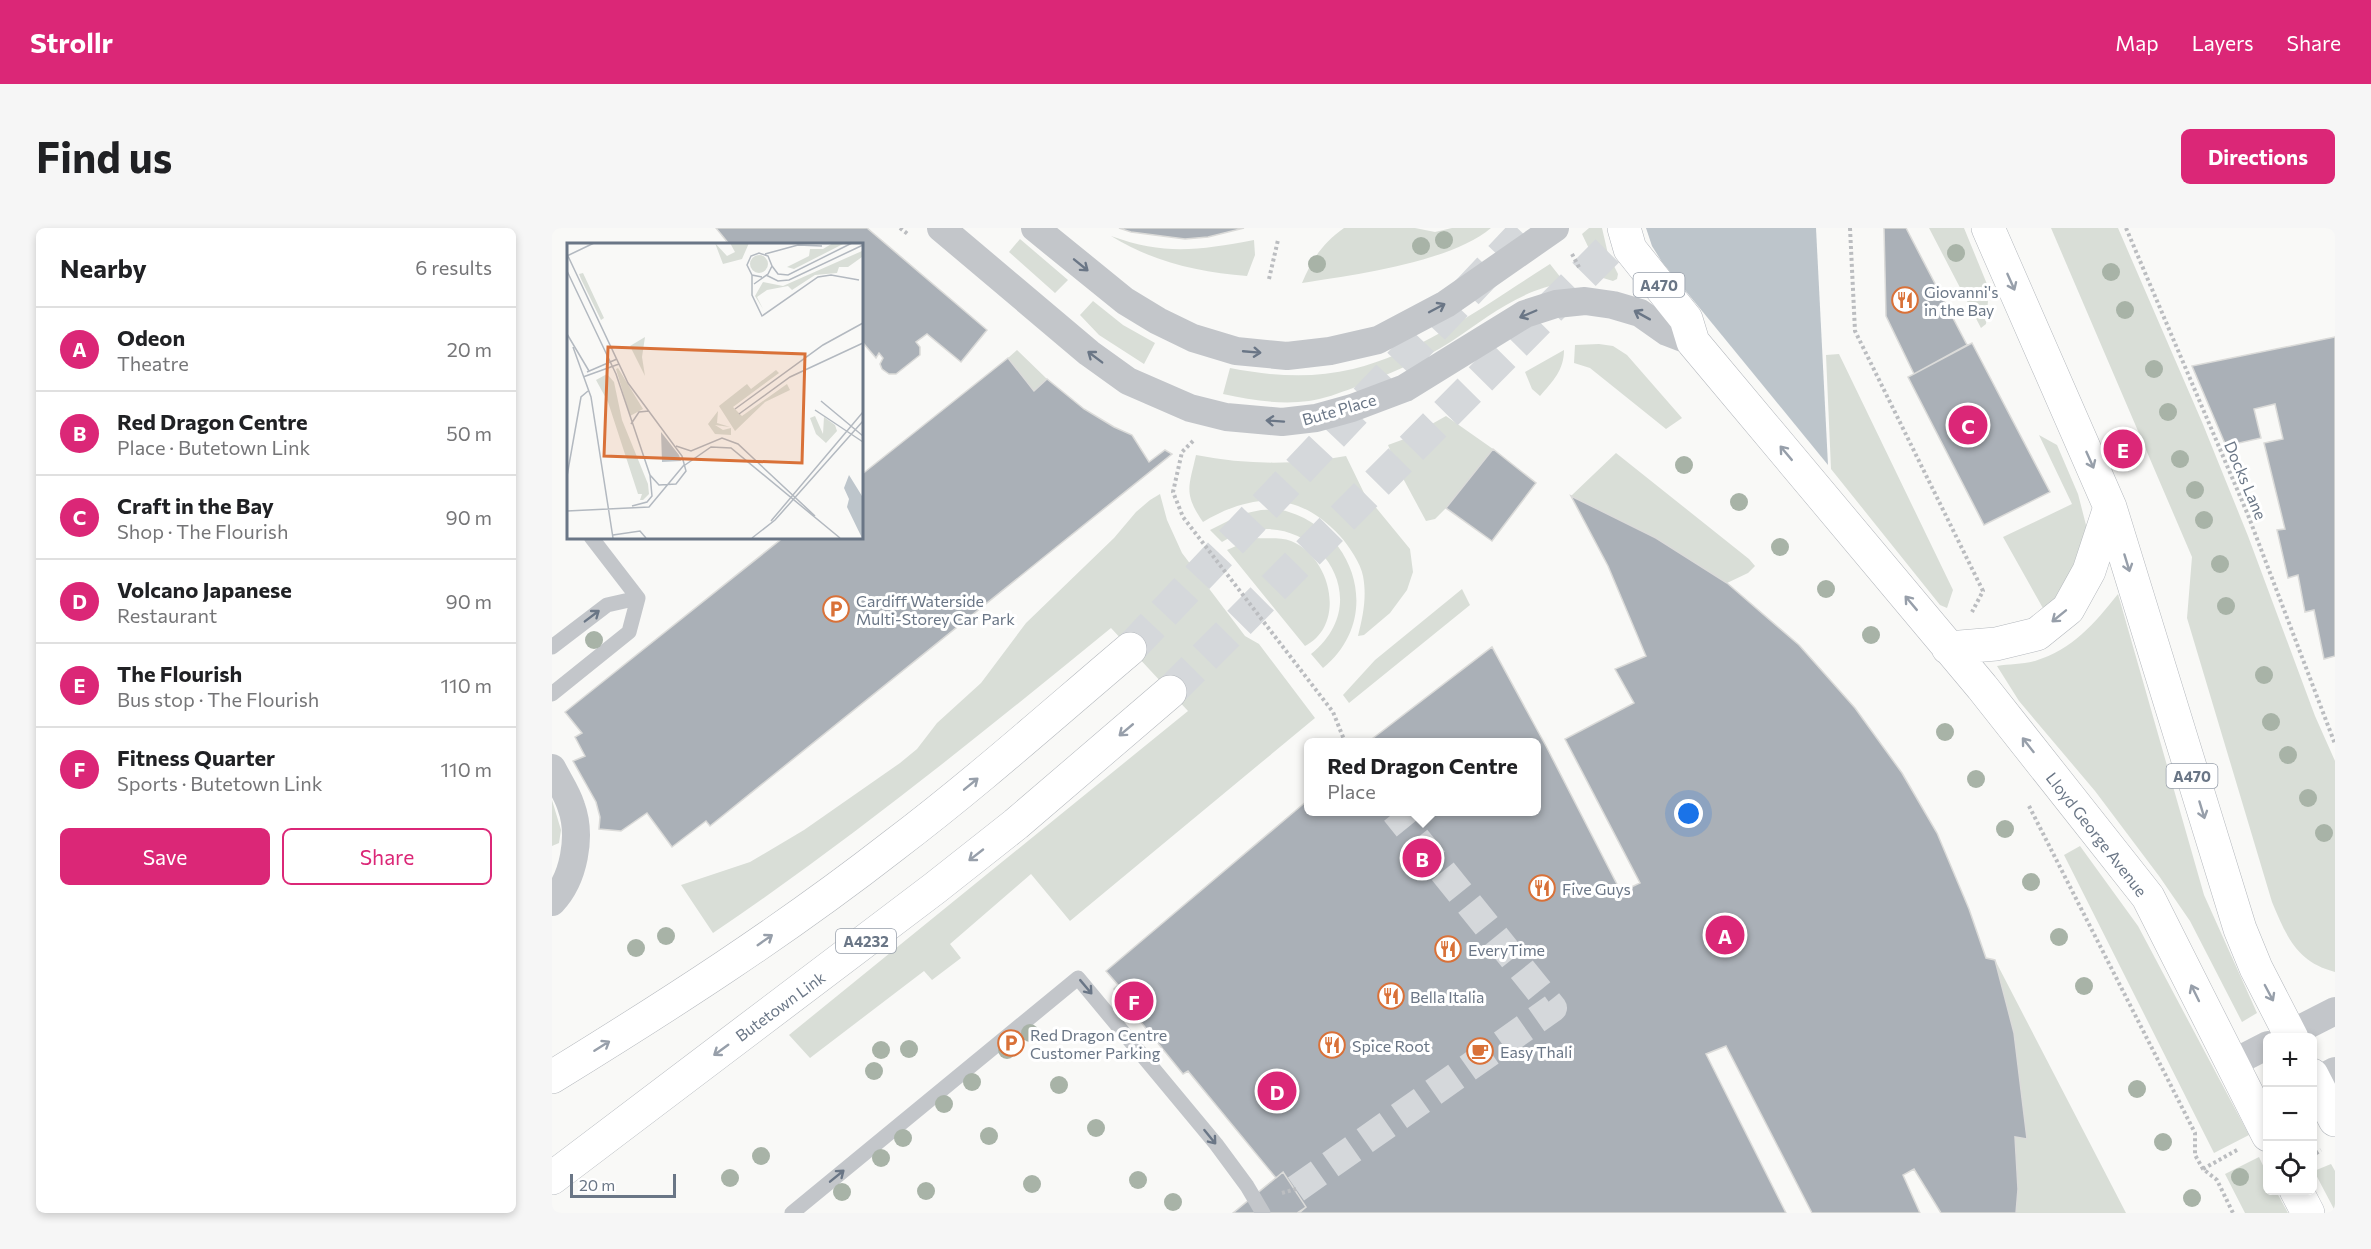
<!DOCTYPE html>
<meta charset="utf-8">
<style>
body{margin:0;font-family:Commissioner,sans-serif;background:#f6f6f6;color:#202124}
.controls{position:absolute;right:18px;bottom:18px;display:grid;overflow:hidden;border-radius:9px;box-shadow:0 3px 9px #0003}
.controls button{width:54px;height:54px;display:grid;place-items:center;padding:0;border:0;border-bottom:2px solid #e0e0e0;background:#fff;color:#202124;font:30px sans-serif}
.scale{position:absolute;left:18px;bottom:15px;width:106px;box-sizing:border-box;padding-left:6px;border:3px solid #6a7686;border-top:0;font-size:16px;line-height:21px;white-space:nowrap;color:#6a7686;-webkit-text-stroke:4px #fff;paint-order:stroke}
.you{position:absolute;left:1137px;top:586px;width:21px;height:21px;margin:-15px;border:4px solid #fff;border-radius:50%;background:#1a73e8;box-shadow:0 0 0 9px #1a73e833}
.badge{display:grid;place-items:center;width:39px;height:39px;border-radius:50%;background:#db2777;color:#fff;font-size:20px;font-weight:700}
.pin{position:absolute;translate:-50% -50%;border:3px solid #fff;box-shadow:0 2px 6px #0006}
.popup{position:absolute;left:752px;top:510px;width:237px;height:78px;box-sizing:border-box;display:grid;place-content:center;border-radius:9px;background:#fff;filter:drop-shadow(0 2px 4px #0005);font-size:20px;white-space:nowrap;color:#757577}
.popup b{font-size:22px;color:#202124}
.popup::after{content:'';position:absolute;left:50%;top:100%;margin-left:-12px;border:12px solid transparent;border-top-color:#fff}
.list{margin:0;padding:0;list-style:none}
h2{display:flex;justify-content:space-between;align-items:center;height:78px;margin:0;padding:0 24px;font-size:26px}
h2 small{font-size:20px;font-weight:400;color:#757577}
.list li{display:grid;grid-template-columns:39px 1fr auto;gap:18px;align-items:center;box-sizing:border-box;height:84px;padding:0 24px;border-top:2px solid #e0e0e0}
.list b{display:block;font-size:22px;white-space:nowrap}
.list p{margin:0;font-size:20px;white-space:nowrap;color:#757577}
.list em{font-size:20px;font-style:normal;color:#757577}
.actions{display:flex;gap:12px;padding:18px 24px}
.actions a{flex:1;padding:14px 0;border:2px solid #db2777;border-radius:9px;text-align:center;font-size:21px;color:#db2777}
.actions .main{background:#db2777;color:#fff}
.icon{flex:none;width:33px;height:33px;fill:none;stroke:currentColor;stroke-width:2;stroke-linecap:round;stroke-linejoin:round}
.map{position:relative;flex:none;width:1783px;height:985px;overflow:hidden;border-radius:9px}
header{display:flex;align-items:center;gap:36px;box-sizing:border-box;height:84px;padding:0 30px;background:#db2777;color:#fff}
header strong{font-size:28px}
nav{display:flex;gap:33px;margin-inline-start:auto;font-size:21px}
.intro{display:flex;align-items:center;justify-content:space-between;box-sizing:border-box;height:144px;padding:0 36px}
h1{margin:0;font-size:42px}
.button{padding:15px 27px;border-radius:9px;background:#db2777;color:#fff;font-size:21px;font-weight:700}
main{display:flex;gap:36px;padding:0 36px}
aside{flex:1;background:#fff;border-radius:9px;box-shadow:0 3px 9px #0003}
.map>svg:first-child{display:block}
.green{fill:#d9ded7}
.water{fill:#bdc5cb}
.building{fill:#aab0b7;stroke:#dbdbd9;stroke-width:1.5}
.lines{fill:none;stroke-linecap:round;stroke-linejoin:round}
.street-tunnel{stroke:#d5d8db;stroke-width:28;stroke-dasharray:28 14;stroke-linecap:butt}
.primary-tunnel{stroke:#d5d8db;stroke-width:33;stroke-dasharray:33 16;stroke-linecap:butt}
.primary-casing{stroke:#b4b8bd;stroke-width:34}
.path{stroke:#bbbdc0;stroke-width:4;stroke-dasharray:3 3;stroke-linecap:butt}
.lane{stroke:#c3c6ca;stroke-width:15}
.street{stroke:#c3c6ca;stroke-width:28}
.primary{stroke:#fff;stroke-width:33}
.tree{fill:#a8b3a7}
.oneway{stroke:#6a7686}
.oneway2{stroke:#979faa}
.labels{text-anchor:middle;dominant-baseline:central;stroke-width:6;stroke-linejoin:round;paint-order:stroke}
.shield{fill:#fff;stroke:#979faa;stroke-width:1.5}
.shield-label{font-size:15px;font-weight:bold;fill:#6a7686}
.poi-label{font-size:16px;fill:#6a7686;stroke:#fff;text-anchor:start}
.street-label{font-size:16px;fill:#6a7686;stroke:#fff}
.inset-road{fill:none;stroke:#b3b9c0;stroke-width:1.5}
.view{fill:#d97138;fill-opacity:0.15;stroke:#d97138;stroke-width:3}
.inset-edge{fill:none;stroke:#6a7686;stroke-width:3}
</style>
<header>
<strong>Strollr</strong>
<nav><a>Map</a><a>Layers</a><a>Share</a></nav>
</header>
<div class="intro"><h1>Find us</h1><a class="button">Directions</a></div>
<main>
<aside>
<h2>Nearby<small>6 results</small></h2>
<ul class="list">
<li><span class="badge">A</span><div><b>Odeon</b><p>Theatre</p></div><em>20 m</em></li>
<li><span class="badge">B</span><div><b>Red Dragon Centre</b><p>Place · Butetown Link</p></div><em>50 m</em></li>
<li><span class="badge">C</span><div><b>Craft in the Bay</b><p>Shop · The Flourish</p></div><em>90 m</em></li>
<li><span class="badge">D</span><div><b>Volcano Japanese</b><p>Restaurant</p></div><em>90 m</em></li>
<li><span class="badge">E</span><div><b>The Flourish</b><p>Bus stop · The Flourish</p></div><em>110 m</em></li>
<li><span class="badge">F</span><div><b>Fitness Quarter</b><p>Sports · Butetown Link</p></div><em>110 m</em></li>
</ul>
<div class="actions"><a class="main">Save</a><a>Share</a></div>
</aside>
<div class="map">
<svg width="1783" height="985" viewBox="0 0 1783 985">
<rect width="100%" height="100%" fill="#f9f9f7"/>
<path class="green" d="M792,0H863L883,4L900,0H939C899,34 802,47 750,55C760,31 771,15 792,0Z
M1037,0H1050L1056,26L1066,46L1065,51L1061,53L1051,50L1030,6Z
M1377,0H1412L1437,61L1434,96L1429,100Z
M1499,0H1566L1650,194L1696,308L1763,488L1783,533V744C1744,734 1734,707 1720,674L1635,390L1640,329Z
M559,8C614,28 647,22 702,12L703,27L695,48C646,44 601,34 559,8Z
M468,11L516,52L503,65L457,24Z
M998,36L1013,55C970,61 935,89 900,113C869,133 835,147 801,160C787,165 772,171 757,173C728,177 699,172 671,166L678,140C719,148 760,151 801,141C871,124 938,74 998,36Z
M541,73L571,97L603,115L592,136L547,107L528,87Z
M1047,116L1061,118L1075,127L1130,190L1114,201L1038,140L1022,135L1023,117Z
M465,122L495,151L482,163L456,130Z
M1012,122C1012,142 1001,153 988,168L980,161L973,144Z
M1287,126L1401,362L1395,380L1388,377L1279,241L1274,127Z
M894,188L941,221L894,280L883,291L874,293L846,241L836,217L855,210Z
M1487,207L1505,217L1526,266L1534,297L1535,322L1524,350L1492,382L1451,309L1520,276Z
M1064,225L1197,331L1203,338L1196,345L1175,355L1104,310L1019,268Z
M644,227C694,237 744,237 794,228L812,265L858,321L861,344L855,362L838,385L812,407L806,408C811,388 815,369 811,348C809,336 797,318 788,308C747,263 701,264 651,294C631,265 637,259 644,227Z
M608,266L615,292L630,325L693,408L707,416L763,490L518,693L479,646L398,716L409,730L380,752L372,743L258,830L237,807L636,483L559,400C429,506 300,611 161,705L129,657L198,634L252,602L348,535L365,521L385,495L429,455L474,395L562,310L584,284L598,272Z
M709,282C718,282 729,281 737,284C806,306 830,392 771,440L759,426C833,367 752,265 670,314L658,302L690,286Z
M702,310C714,311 729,309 739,313C779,329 795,396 753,418L675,322Z
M910,361L918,377L797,475L791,467L823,432Z
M1566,366L1652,667L1705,785L1690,794L1638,693L1607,648L1543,563L1467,473L1445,438C1457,436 1471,436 1483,433C1521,421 1542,396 1566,366Z
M0,572L9,602L7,615L0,618Z
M1528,618L1586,698L1697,907L1662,925L1512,627Z
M1443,732L1574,985H1464L1466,961L1463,909L1475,910L1462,805Z
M1707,929L1715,946L1716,962L1724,963L1736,985H1693L1673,946Z
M1779,936L1783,943V983L1762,943Z"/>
<path class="water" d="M1094,0H1264L1276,237L1110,34L1100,18Z"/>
<path class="building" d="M164,0H315L435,102L409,134L375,106L364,114L368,119V127L344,146H337L330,141L328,136L331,130L327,125L324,130L312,116L309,118V16H177Z
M567,0H692L656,9L633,11L579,4Z
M1332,0H1354L1415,117L1362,146L1334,88Z
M1783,109V428L1772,431L1762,382L1753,384L1746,347L1736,350L1725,302L1733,301L1712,215L1731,211L1723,176L1702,181L1709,210L1674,218L1640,138Z
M1420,115L1498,264L1432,297L1356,149Z
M456,130L482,163L495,151L532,181L562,199L580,207L597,234L613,222L620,226L158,598L154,593L120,619L95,585L69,603L47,601L48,589L44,574L21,533L33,528L23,509L30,505L13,484L232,309H309V247Z
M941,221L984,255L940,313L894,280Z
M1019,268L1104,310L1175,355L1247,417L1303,480L1350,545L1385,605L1417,681L1434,730L1443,732L1462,805L1475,911L1463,909L1466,961L1464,985H1389L1362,941L1351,947L1368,985H1260L1174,818L1154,826L1234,985H747L754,979L731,944L724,950L636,843L631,846L562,761L566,757L554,743L756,572V584H984V514H816L940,419L995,520L1069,664L1088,655L1013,511L1082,475L1063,441L1094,428L1056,338Z
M731,944L754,979L745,985H681Z"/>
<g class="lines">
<path class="street-tunnel" d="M744,961L1001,780L843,584"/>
<path class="primary-tunnel" d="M578,421L976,0
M618,464L1078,0"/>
<g class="primary-casing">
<path id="primary" d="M1072,0L1078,21L1134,91L1141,114L1430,459L1596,669L1716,907
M1436,0L1558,279L1688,701L1704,740L1740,810
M1396,420L1444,416L1485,406L1516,381L1537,343L1558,279
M1760,847L1783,892
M0,849C117,777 232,703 341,618C423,556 500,487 578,421
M0,950L383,660L464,596L618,464
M1744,962L1756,985"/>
</g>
<path class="path" d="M348,0L357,7
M1298,0L1303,103L1431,363L1420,384
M1574,0L1696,287L1783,516
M1020,26L1028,41
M717,51L726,12
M641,213L630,224L621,264L631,289L781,484L793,514
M1477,578L1643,905V927L1651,941L1665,952L1681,985
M1760,922L1763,926L1769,922
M1651,941L1685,922
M730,965L744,961"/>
<path class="lane" d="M39,309L86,370
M0,419L55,377L86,370
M0,466L77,404L86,370
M240,985L526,750L664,916L695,958L711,985"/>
<path class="street" d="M389,0L537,125L576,153L638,180L674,189L730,194L764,190L800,180L853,160L973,86L1004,76L1033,73L1061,77L1088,85L1115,104L1141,114
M483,0L573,73L606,93L641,110L684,123L735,128L778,123L826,112L894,76L1003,0
M0,540C6,552 15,565 19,578C30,608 22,651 0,674
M1730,810L1783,783
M1681,835L1716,817
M1760,855L1783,843"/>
<use href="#primary" class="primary"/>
</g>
<g class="tree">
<circle cx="892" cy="12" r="9"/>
<circle cx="869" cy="18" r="9"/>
<circle cx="1404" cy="25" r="9"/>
<circle cx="765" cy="36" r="9"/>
<circle cx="1559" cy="44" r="9"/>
<circle cx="1573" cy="82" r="9"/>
<circle cx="1602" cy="141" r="9"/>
<circle cx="1616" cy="184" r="9"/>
<circle cx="1628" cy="231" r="9"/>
<circle cx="1132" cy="237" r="9"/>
<circle cx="1643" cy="262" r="9"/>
<circle cx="1187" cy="274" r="9"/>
<circle cx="1652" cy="292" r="9"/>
<circle cx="1228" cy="319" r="9"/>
<circle cx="1668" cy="336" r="9"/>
<circle cx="1274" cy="361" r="9"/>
<circle cx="1674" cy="378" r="9"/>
<circle cx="1319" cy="407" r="9"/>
<circle cx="42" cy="412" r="9"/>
<circle cx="1712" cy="447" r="9"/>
<circle cx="1719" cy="494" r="9"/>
<circle cx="1393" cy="504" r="9"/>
<circle cx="1736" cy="527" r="9"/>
<circle cx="1424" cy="551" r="9"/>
<circle cx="1756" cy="570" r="9"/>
<circle cx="1453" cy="601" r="9"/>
<circle cx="1772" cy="605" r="9"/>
<circle cx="1479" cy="654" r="9"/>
<circle cx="114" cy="708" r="9"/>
<circle cx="1507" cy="709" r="9"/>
<circle cx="84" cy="720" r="9"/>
<circle cx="1532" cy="758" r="9"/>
<circle cx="478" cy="805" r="9"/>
<circle cx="357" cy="821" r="9"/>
<circle cx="329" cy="822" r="9"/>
<circle cx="455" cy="822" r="9"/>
<circle cx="322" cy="843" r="9"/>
<circle cx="420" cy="854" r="9"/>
<circle cx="507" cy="857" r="9"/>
<circle cx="1585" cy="861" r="9"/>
<circle cx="392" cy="876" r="9"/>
<circle cx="544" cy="900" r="9"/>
<circle cx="437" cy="908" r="9"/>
<circle cx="351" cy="910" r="9"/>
<circle cx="1611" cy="914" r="9"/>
<circle cx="209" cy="928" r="9"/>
<circle cx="329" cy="930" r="9"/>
<circle cx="1688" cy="949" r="9"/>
<circle cx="178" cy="950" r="9"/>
<circle cx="586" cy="952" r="9"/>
<circle cx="480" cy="956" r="9"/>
<circle cx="374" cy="963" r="9"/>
<circle cx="290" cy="964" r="9"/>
<circle cx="1640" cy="970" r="9"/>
<circle cx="621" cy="974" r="9"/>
</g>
<defs><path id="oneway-shaft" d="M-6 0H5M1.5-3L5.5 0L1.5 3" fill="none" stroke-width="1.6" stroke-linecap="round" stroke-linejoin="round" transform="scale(1.5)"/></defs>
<g class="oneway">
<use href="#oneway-shaft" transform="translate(529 37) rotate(39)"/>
<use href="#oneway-shaft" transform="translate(885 80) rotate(-28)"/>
<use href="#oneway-shaft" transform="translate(976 86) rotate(157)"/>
<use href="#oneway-shaft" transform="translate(1090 87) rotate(-151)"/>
<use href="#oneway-shaft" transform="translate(700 124) rotate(5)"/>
<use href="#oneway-shaft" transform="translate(543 129) rotate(-143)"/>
<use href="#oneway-shaft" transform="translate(723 193) rotate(-176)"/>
<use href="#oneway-shaft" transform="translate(40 388) rotate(-37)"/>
<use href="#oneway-shaft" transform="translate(534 759) rotate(50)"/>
<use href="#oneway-shaft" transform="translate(658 909) rotate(51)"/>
<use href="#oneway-shaft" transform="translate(285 948) rotate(-39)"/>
</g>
<g class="oneway2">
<use href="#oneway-shaft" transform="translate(1459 54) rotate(66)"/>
<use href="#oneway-shaft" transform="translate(1234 225) rotate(-130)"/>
<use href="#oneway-shaft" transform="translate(1538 232) rotate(66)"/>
<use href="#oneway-shaft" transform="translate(1575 335) rotate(73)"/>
<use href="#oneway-shaft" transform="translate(1359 375) rotate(-130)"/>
<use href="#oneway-shaft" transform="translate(1507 388) rotate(141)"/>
<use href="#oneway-shaft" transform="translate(574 502) rotate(140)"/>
<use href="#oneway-shaft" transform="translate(1476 517) rotate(-128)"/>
<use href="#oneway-shaft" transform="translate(419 556) rotate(-39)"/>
<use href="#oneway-shaft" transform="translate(1650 582) rotate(73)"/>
<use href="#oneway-shaft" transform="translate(424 627) rotate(142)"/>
<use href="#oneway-shaft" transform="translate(213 712) rotate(-35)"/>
<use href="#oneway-shaft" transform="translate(1643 765) rotate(-116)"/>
<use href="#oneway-shaft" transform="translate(1717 765) rotate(62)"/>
<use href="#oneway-shaft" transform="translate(50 818) rotate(-32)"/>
<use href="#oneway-shaft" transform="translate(169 822) rotate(144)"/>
</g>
<defs>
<g id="restaurant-ring" transform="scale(1.35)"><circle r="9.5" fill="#fff" stroke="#d97138" stroke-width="1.5"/><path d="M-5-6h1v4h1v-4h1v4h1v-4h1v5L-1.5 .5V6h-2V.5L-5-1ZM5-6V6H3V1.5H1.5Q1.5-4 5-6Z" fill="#d97138"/></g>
<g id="parking-ring" transform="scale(1.35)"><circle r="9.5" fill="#fff" stroke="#d97138" stroke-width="1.5"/><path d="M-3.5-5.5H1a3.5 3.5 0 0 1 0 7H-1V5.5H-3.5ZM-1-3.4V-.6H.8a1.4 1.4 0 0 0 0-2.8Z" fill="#d97138"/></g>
<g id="cafe-ring" transform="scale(1.35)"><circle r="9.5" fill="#fff" stroke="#d97138" stroke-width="1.5"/><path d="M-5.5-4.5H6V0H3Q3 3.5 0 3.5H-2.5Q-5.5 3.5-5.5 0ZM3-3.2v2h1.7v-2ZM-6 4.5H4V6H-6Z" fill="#d97138"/></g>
</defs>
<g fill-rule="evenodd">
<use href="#restaurant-ring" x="1353" y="72"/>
<use href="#parking-ring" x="284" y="381"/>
<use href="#restaurant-ring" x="990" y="660"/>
<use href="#restaurant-ring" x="896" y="721"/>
<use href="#restaurant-ring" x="839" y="768"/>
<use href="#parking-ring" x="459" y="815"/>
<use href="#restaurant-ring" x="780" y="817"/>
<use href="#cafe-ring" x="928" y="823"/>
</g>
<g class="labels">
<g class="shield">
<rect x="1081.5" y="45" width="51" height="24" rx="4.5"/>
<rect x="1614.5" y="536" width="51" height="24" rx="4.5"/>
<rect x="284" y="701" width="60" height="24" rx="4.5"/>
</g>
<g class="shield-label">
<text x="1107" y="57">A470</text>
<text x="1640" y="548">A470</text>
<text x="314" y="713">A4232</text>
</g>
<g class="poi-label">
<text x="1372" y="63">Giovanni's<tspan x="1372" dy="18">in the Bay</tspan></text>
<text x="304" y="372">Cardiff Waterside<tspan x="304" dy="18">Multi-Storey Car Park</tspan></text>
<text x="1010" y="660">Five Guys</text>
<text x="916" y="721">EveryTime</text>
<text x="858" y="768">Bella Italia</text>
<text x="478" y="806">Red Dragon Centre<tspan x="478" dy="18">Customer Parking</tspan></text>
<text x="800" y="817">Spice Root</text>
<text x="948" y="823">Easy Thali</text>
</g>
<g class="street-label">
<text transform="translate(787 181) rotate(-16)">Bute Place</text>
<text transform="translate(1694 252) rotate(67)">Docks Lane</text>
<text transform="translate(1545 606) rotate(52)">Lloyd George Avenue</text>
<text transform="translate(228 778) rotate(-36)">Butetown Link</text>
</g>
</g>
<g transform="translate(15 15)">
<rect width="296" height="296" fill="#f9f9f7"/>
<path d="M148,0L160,13L168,9L163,0H182L175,16L156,21ZM266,0H278L227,26L220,24L242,13L243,6H256ZM295,8V14L281,24H272L270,30L248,32L225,47L221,43L200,47L190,54L196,66L188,53L196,39L216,43ZM183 21a9 9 0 1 1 18 0a9 9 0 1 1-18 0ZM16,30L37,75L34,77L14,36L12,31ZM78,94L75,114L78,133L63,103ZM51,125L76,166L63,173L49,126ZM209,127L212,130L166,164L175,173L220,141L223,147L198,159L168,188L152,163L180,141L184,146ZM40,131L47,139L55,177L81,241L82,251L76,257H73L75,251H71L41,159L29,137ZM151,168L150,180L163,184L148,182L156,187L164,185V192L148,191L141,181ZM248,173L256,191L257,174L268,182L270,188L259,200L249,191L243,175Z" fill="#d9ded7"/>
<path d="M94,189L112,212L114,218L95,219ZM282,232L295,253V295L280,264L282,256L277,245Z" fill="#bdc5cb"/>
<path class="inset-road" d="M0,11L61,140L115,213L119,228L109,241L92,242L83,232L49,131L0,28M198,11L231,2L255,3M0,13L27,0M205,23L211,31L221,32L285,0M185,32V52L195,73L251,34L264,32L292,37M199,32L211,38L222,37L296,2M187,41L201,31L205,23L201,13L192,10L184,13L180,22L185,32L195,34M0,91L22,128M6,104L24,154L46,295M20,129L50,116M16,134L52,121M254,158L296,193M168,166L256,102L296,80M248,167L296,199M172,171L223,134L296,100M64,181L72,169L82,168M109,203L124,208L155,195L171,201L248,273M118,222L144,204L164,205L273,295M0,233L14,154L21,148M65,263L80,259L85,253L83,232M0,268L82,264L117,222M204,278L296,169M46,292L73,288L79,295M185,295L208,277L296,178"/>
<path class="view" d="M41,104L238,111L235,220L37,213Z"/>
<rect width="296" height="296" class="inset-edge"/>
</g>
</svg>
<div class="controls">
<button>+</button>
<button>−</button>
<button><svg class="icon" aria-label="locate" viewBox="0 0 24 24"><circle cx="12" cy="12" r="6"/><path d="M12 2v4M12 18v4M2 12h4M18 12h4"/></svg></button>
</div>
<div class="scale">20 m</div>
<div class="you"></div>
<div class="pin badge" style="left:1173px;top:707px">A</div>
<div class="pin badge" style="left:870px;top:630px">B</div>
<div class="popup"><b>Red Dragon Centre</b>Place</div>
<div class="pin badge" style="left:1416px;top:197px">C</div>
<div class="pin badge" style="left:725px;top:863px">D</div>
<div class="pin badge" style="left:1571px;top:221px">E</div>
<div class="pin badge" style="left:582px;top:773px">F</div>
</div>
</main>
